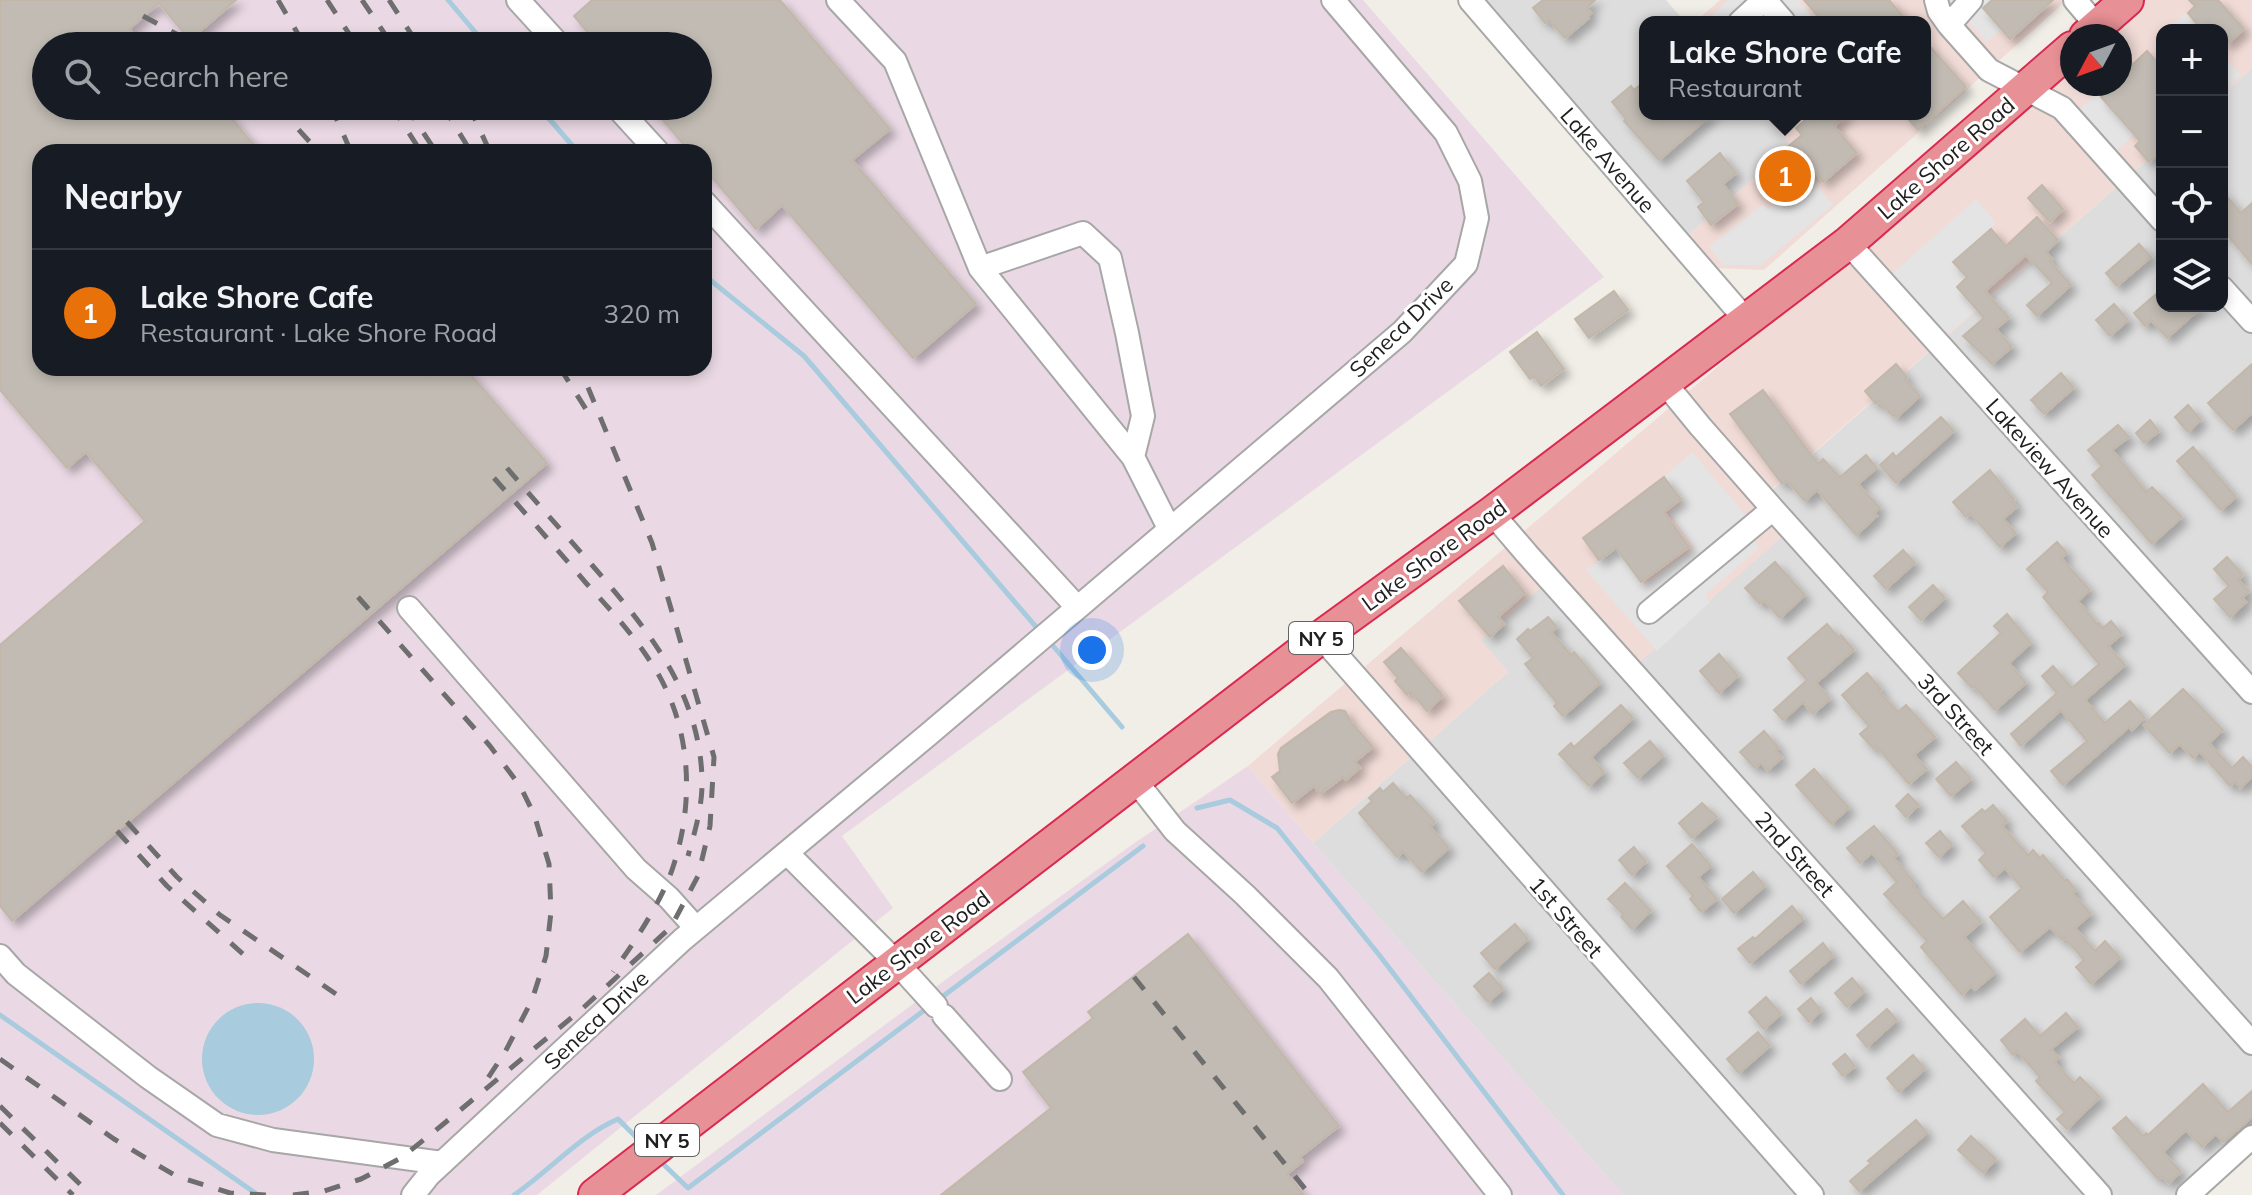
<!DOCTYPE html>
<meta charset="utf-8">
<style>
body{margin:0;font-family:Mulish,sans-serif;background:#20242c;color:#f1f3f6}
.controls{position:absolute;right:24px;top:24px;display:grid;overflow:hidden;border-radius:16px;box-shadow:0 4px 12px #0003}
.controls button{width:72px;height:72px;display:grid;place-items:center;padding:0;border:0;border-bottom:2px solid #363941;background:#171b24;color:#f1f3f6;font:40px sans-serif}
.compass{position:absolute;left:2060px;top:24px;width:72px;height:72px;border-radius:50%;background:#171b24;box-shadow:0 4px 12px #0003;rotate:229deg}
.you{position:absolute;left:1092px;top:650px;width:28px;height:28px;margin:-20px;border:6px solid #fff;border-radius:50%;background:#1a73e8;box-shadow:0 0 0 12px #1a73e833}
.badge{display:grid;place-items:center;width:52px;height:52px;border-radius:50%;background:#0b8043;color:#fff;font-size:26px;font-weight:700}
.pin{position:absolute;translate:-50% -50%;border:4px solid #fff;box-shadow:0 2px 8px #0006}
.popup{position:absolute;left:1639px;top:16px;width:292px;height:104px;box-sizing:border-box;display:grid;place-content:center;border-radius:16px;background:#171b24;filter:drop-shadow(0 2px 6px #0005);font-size:26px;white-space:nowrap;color:#9ea1a6}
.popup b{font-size:30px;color:#f1f3f6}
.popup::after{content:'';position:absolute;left:50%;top:100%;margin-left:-16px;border:16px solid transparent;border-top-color:#171b24}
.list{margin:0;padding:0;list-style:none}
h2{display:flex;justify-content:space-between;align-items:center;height:104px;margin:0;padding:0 32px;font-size:34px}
h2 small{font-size:26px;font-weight:400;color:#9ea1a6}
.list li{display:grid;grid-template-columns:52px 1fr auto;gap:24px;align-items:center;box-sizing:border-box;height:128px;padding:0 32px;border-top:2px solid #363941}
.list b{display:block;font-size:30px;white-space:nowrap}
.list p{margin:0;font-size:26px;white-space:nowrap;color:#9ea1a6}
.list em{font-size:26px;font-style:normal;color:#9ea1a6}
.icon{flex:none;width:44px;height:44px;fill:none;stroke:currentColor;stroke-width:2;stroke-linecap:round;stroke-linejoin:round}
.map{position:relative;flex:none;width:2252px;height:1195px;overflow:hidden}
.search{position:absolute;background:#171b24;box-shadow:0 4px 12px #0003;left:32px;top:32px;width:680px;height:88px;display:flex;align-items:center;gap:20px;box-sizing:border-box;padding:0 28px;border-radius:44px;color:#9ea1a6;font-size:30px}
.panel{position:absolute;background:#171b24;box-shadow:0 4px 12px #0003;left:32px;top:144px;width:680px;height:232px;border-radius:24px}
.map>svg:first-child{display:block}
.residential{fill:#dedddd}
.commercial{fill:#f1dbd6}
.industrial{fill:#ead9e4;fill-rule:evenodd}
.parking{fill:#e4e4e4}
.water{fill:#a8cbde}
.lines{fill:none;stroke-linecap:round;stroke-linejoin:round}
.stream{stroke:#a8cbde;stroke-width:5}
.building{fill:#c1bbb3;stroke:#c2b7a9;stroke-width:2;filter:url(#shadow)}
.minor-casing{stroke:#a7a7a7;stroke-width:26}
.highway-casing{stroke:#da284f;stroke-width:36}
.minor{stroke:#fff;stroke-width:22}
.highway{stroke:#e79095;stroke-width:32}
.rail{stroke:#6e6e6e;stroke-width:5;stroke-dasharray:16 16;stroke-linecap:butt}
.labels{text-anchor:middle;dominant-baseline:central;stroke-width:6;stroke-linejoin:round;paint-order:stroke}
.shield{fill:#fff;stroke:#636363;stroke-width:2}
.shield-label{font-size:20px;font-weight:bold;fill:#202020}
.street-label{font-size:22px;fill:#202020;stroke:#fff}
</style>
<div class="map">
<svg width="2252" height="1195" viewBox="0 0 2252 1195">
<defs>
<filter id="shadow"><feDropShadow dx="6" dy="6" stdDeviation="4" flood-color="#0004"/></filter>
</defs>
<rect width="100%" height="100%" fill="#f1eee7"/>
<path class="residential" d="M1482,0H1666L1685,22H1645V114H1765L1792,145L1686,237Z
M2252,68V1132L2180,1195H1623L1313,843L1508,672L1480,640L1552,577L1800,522L1772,490L2162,147V306H2222V95Z"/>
<path class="commercial" d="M1720,0H2067L1764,270L1713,268L1686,237L1791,146L1765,114H1925V22H1695Z
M2137,0H2252V68L2222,95V30H2162V147L1772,489L1800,521L1632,669L1552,577L1481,640L1508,672L1313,843L1248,766L1849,255L2072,58V84H2120V36H2096Z"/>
<path class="industrial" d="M0,0H1363L1604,277L842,836L893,908L537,1195H0ZM46,46H698V106H46ZM40,152H704V368H40Z
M1248,766L1313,843L1623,1195H656L956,972L1133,844Z"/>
<path class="parking" d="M1728,0H1798L1817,22H1705Z
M1950,0H1992L1983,9L2001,29L1987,42Z
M2185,13L2200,30H2167Z
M2222,54L2241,75L2222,92Z
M2097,93L2134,134L2114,153L2077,112Z
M1766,114H1800L1781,132Z
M1812,180L1833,205L1760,265H1723L1709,247L1763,204L1768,210L1777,202L1783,204Z
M1976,199L1996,223L1954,262L1967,277L1957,287L1976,309L1943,337L1891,275Z
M1692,452L1760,532L1755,542L1759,548L1705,595L1710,602L1657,651L1586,570L1619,546L1631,568L1644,585L1695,548L1669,513L1683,502L1664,477Z"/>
<path class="water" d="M202 1059a56 56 0 1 1 112 0a56 56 0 1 1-112 0Z"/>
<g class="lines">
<path class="stream" d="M448,0L487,46
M538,106L578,152
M704,275L804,356L1037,628
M1054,647L1122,727
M1197,808L1230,800L1277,828L1380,956L1563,1195
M938,1000L1143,846
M0,1015L258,1195
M660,1161L688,1188L930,1006
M514,1195C549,1171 579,1136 618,1119L642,1143"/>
</g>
<path class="building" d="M0,0H236L190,40L159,3L129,29L144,46H46V106H221L260,152H40V368H418L424,376L434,368H465L547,463L12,921L0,906V645L145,521L86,452L67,468L0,390Z
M592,0H780L890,129L852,160L976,304L913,358L782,205L756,229L704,168V152H690L651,106H698V46H599L574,16Z
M1543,0H1595L1587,8L1591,13L1588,16L1589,18L1565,38L1549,20L1545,23L1533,8Z
M1804,0H1889L1908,22H1823Z
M1992,0H2053L2010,39L1983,8Z
M2189,0H2218L2244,29L2227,44L2222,38V30H2215L2208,22L2201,29L2188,13L2195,6Z
M1925,41L1966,87L1918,130L1904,114H1925Z
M2147,51L2162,68V151L2149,162L2135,146L2140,141L2101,97L2115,84H2120V80L2133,68L2131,66Z
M1645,81V114H1712L1659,160L1624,121L1626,119L1612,102L1631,86L1634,90Z
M1812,114H1847L1834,126L1857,153L1823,182L1815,172L1783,200L1761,174L1771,166L1768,163L1802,135L1796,128Z
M1720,153L1736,173L1723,184L1738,204L1711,225L1698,207L1704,202L1687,181Z
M2042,185L2063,209L2050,222L2028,198Z
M2222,191L2241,213L2252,203V264L2222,229Z
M2037,217L2058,240L2046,252L2052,259L2050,261L2071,285L2037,316L2027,305L2052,283L2026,255L1985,291L2009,318L1996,329L2012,347L1992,364L1963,336L1984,318L1957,287L1967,277L1953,262L1991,229L2006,246Z
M2139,244L2151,257L2117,286L2106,273Z
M2162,289V306H2203L2167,338L2151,320L2145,326L2134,313Z
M1614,291L1628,310L1589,338L1575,319Z
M2114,304L2128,320L2110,336L2096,320Z
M1537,332L1564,369L1541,386L1534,376L1530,379L1510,352Z
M1896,364L1907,377L1905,379L1920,396L1897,417L1895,415L1893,416L1879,401L1876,404L1865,391Z
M2252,364V413L2233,430L2208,403Z
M2061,373L2074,388L2044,414L2031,400Z
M1763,390L1818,464L1823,459L1840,477L1866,455L1877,468L1858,484L1880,508L1874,513L1877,516L1856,535L1817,490L1805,501L1787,481L1782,484L1730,414Z
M2188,405L2201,420L2188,432L2175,417Z
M1941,417L1954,431L1896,483L1880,465L1893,453L1896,457Z
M2150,420L2159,431L2144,443L2136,433Z
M2118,425L2129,437L2112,450L2146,492L2152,487L2182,517L2152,544L2092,475L2102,466L2088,450Z
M2193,447L2236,497L2221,510L2177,461Z
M1990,470L2014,500L2012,502L2017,507L2003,519L2016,533L2000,547L1970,513L1966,517L1953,502Z
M1664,477L1681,499L1664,512L1689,547L1641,582L1616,548L1599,560L1583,538Z
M2057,542L2067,553L2061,558L2090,590L2078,601L2097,624L2099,623L2103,628L2111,621L2122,634L2108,646L2125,665L2085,700L2105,723L2130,701L2145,718L2132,730L2129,727L2063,785L2051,771L2087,741L2061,710L2021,746L2011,734L2057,693L2042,676L2053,666L2072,688L2099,664L2043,597L2048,592L2027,569Z
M1903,550L1915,563L1886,589L1874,576Z
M2227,557L2243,575L2238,580L2249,591L2242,598L2246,602L2230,617L2214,599L2229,586L2214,569Z
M1775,562L1805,595L1780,618L1764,600L1760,604L1745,588Z
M1503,566L1525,593L1498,617L1504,624L1490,637L1459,601Z
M1933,585L1945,598L1921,620L1909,607Z
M2007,614L2031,643L2009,663L2026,683L1995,710L1974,686L1972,688L1958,673L2001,633L1994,626Z
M1548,617L1557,627L1551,632L1571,655L1574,652L1600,683L1563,716L1554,706L1557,703L1525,664L1533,658L1517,639L1528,629L1530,631Z
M1827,624L1838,637L1841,635L1854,650L1816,683L1830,699L1813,714L1803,702L1783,720L1774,710L1807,680L1788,658Z
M1401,648L1443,696L1427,711L1411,692L1407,695L1395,681L1398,678L1384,662Z
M1719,654L1738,676L1719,693L1700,671Z
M1867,673L1881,689L1879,691L1898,712L1906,705L1935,737L1914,755L1927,769L1909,784L1876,746L1873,748L1860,734L1869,726L1842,695Z
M2183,689L2223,730L2209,743L2232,768L2243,757L2252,767V777L2240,788L2235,782L2230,786L2200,752L2193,758L2180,744L2170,753L2144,725Z
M1621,705L1633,718L1591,757L1604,772L1589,786L1559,754L1571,743L1574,747Z
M1339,710L1345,711L1351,722L1373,747L1355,762L1360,768L1346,780L1343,777L1320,794L1314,786L1292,803L1272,777L1280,771L1278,754L1281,748L1331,712Z
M1764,731L1779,748L1775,751L1782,758L1768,770L1761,763L1755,768L1740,752Z
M1650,741L1663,756L1638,778L1624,763Z
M1956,762L1971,779L1951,796L1936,779Z
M1814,769L1849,808L1831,824L1796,785Z
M1393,783L1406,798L1410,795L1435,822L1430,827L1449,848L1422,872L1403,851L1397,857L1359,813L1372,801L1369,798L1380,788L1383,792Z
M1908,794L1919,805L1906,817L1896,806Z
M1702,803L1717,817L1692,838L1679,823Z
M1993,805L2007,821L2002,826L2028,855L2033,850L2040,858L2043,855L2065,881L2067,879L2076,890L2072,893L2091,914L2075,928L2095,951L2105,941L2120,958L2091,984L2076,967L2084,960L2064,937L2062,940L2050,927L2020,952L1990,917L2022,888L2005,868L1994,877L1979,860L1986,853L1962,826L1982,809L1985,812Z
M1874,826L1898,854L1894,858L1915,883L1912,885L1943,919L1963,901L1981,922L1964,937L1995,973L1975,990L1971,986L1962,995L1921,947L1927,941L1884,894L1897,882L1872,853L1860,863L1847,848Z
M1940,831L1952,845L1939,857L1926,843Z
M1692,844L1711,866L1698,877L1717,899L1701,912L1690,899L1693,896L1667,866Z
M1634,847L1646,862L1632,875L1619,860Z
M1753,872L1765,886L1734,913L1722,899Z
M1625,883L1651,911L1632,929L1621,917L1623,914L1608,899Z
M1792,906L1803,919L1750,963L1738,949L1753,937L1755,939Z
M1515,924L1528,939L1495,969L1481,953Z
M1188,934L1339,1126L1300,1157L1303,1161L1287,1174L1304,1195H941L1051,1108L1023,1072L1093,1018L1088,1012Z
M1823,943L1833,956L1801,984L1790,971Z
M1489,973L1503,989L1488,1002L1474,986Z
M1852,978L1864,992L1847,1007L1835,993Z
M1766,997L1781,1014L1764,1029L1749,1012Z
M1811,998L1821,1011L1809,1022L1798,1009Z
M1887,1009L1897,1020L1867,1047L1857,1035Z
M2066,1013L2078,1027L2051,1049L2059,1058L2054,1062L2074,1083L2080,1077L2100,1097L2067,1129L2057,1119L2065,1112L2036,1081L2040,1077L2017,1051L2013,1055L2001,1040L2025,1019L2040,1036Z
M1758,1032L1770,1046L1739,1073L1727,1059Z
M1845,1054L1855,1066L1843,1076L1833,1064Z
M1913,1055L1925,1069L1899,1092L1887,1078Z
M2203,1084L2228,1112L2252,1091V1117L2223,1142L2216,1134L2202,1147L2186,1130L2163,1152L2181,1172L2169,1183L2163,1177L2157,1178L2113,1128L2126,1117L2143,1136L2146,1133L2148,1135Z
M1916,1120L1927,1133L1859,1191L1850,1181L1871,1163L1868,1161Z
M1971,1136L1996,1159L1983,1173L1958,1150Z"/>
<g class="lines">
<g class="minor-casing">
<path id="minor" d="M518,0L560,46
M838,0L895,61L980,268L1133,457L1169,528
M1470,0L1746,320
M1765,0L1784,22
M1936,0L1939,11L1949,25L1989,70L2062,108L2162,220
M2075,0L2097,26
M1740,22L1764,0
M1949,25L1971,0
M616,106L658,152
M704,202L1077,607
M1848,243L2252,692
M980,268L1083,233L1110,258L1127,333L1143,416L1133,457
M2222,288L2252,321
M1664,382L1700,426L1773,509L2252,1043
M1492,513L1527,554L2100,1195
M409,608L636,869L669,898L696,928
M1649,612L1773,509
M1321,637L1812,1195
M1135,780L1175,831L1245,895L1328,978L1500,1195
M787,853L897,963L936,1006
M0,956L16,974L148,1077L217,1125L273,1140L442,1163
M944,1016L1000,1079
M413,1195L429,1175L682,940L929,734L1402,332L1466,264L1477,218L1470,181L1446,133L1333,0
M2188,1195L2252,1137"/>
</g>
<g class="highway-casing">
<path id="highway" d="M2086,36L2127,0
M595,1195L1321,637L1492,513L1848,243L2072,48"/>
</g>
<use href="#minor" class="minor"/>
<use href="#highway" class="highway"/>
<path class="rail" d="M278,0L305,46
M327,0L357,46
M362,0L393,46
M389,0L419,46
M143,16L199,46
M277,106L319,152
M331,106L351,152
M392,106L421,152
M406,106L436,152
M443,106L471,152
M469,106L490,152
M560,368L589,414
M507,468C535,501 564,533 592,565C647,629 699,690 702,778C703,805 695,831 688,856
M494,478C525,513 556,548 586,583C608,607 630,631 648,658C691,719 696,798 673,867C662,901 634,943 613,972
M358,597L490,746L520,786L534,814L549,864L551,912L546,956L532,1000L505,1052L486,1081
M127,822L177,877L220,915L336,994
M117,831L167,886L243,954
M1134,977L1310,1195
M0,1059L114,1139L176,1176L230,1193L266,1195
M0,1106L91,1195
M0,1123L73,1195
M293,1195L324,1191L361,1179L401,1158L441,1126L582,1009L671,927L698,876L710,826L714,757L652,543L580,368"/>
</g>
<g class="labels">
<g class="shield">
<rect x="1289" y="622" width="64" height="32" rx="6"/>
<rect x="635" y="1124" width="64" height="32" rx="6"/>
</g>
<g class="shield-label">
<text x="1321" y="638">NY 5</text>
<text x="667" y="1140">NY 5</text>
</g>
<g class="street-label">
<text transform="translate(1946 158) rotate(-41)">Lake Shore Road</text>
<text transform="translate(1608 160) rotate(49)">Lake Avenue</text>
<text transform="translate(1401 327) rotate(-44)">Seneca Drive</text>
<text transform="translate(2050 468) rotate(48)">Lakeview Avenue</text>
<text transform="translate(1434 555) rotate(-36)">Lake Shore Road</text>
<text transform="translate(1956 714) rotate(48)">3rd Street</text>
<text transform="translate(1795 854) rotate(48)">2nd Street</text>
<text transform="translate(1566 917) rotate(49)">1st Street</text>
<text transform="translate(918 947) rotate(-37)">Lake Shore Road</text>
<text transform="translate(596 1020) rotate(-43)">Seneca Drive</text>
</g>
</g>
</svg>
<div class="controls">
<button>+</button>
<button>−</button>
<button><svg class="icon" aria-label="locate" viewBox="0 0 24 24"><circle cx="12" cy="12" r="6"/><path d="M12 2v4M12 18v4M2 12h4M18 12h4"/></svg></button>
<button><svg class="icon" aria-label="layers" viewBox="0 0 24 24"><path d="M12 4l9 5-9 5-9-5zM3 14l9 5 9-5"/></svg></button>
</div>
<svg class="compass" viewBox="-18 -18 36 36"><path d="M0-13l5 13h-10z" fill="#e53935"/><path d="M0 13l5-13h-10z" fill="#9ea1a6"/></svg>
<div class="you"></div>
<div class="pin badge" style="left:1785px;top:176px;background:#e8710a">1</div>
<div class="popup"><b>Lake Shore Cafe</b>Restaurant</div>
<div class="search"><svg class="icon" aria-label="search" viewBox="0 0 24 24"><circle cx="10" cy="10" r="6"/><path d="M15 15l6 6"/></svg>Search here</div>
<section class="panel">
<h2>Nearby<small></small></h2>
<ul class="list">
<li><span class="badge" style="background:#e8710a">1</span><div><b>Lake Shore Cafe</b><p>Restaurant · Lake Shore Road</p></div><em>320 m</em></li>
</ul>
</section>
</div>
